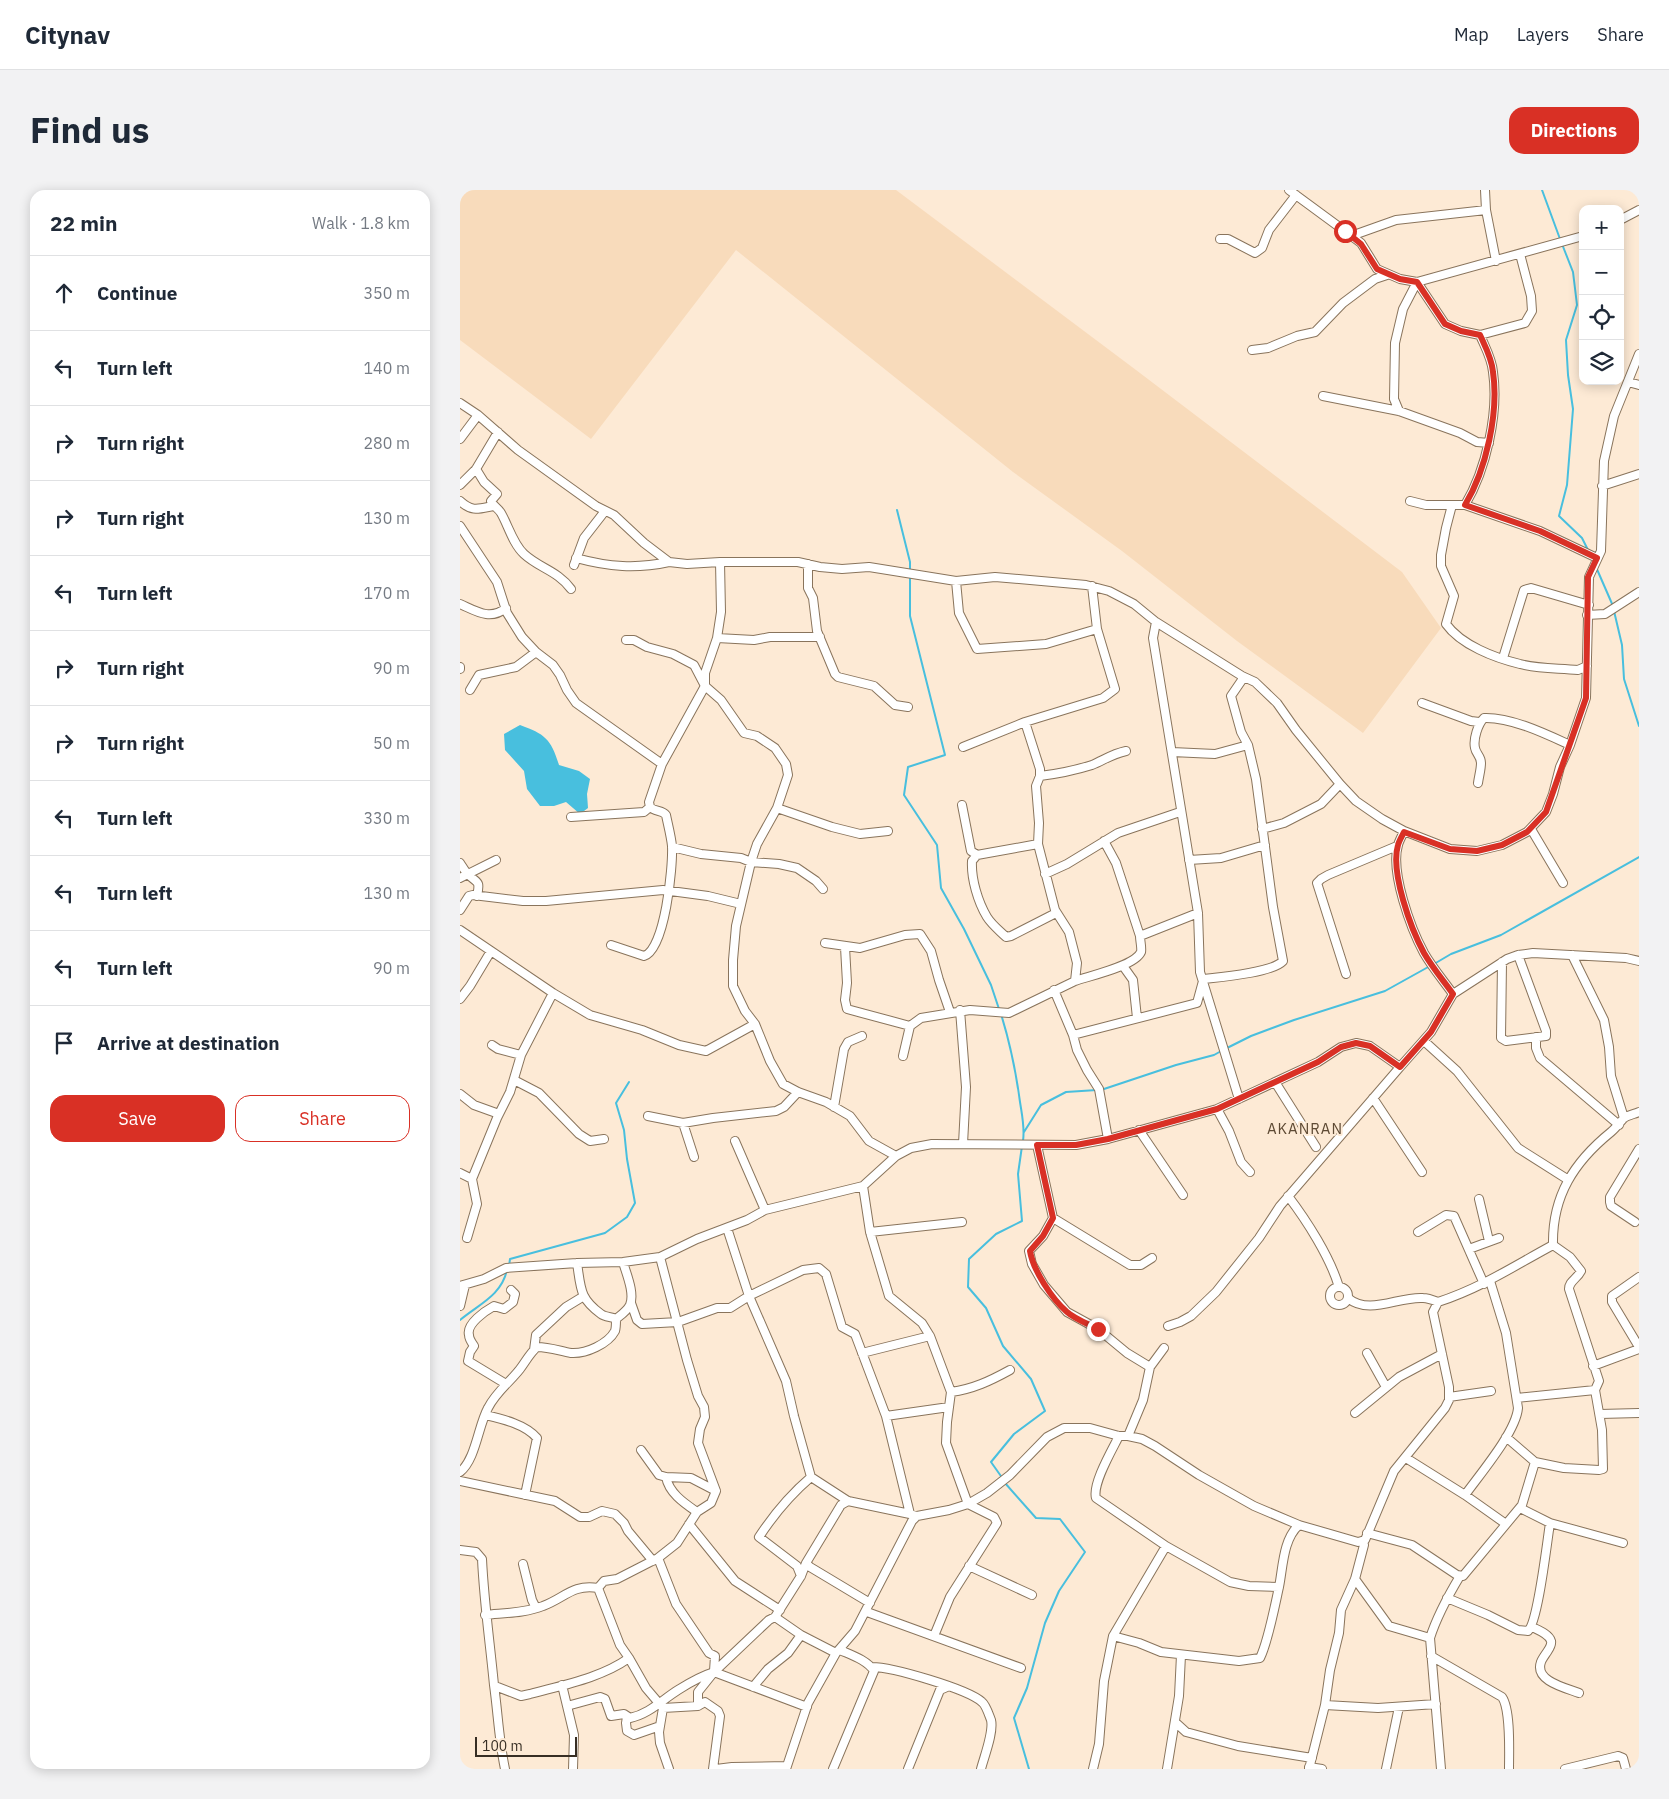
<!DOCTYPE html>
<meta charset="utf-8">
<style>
body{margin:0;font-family:"IBM Plex Sans",sans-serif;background:#f2f2f3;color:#1f2937}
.controls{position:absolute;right:15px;top:15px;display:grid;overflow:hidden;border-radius:10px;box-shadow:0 2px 12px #0003}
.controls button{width:45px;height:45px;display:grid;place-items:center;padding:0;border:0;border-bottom:1px solid #e0e1e3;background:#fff;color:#1f2937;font:25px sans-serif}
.scale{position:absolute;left:15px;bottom:12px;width:102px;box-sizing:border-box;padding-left:5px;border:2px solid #372e24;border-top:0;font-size:14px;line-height:18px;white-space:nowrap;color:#372e24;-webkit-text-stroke:4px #fdead5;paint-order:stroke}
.stop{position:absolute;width:15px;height:15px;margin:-11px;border:4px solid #d93025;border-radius:50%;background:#fff}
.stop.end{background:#d93025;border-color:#fff;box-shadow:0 1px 5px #0008}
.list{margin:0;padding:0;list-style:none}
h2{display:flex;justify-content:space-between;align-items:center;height:65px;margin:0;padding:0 20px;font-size:21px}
h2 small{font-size:16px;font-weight:400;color:#747a83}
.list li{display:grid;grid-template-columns:32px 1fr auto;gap:15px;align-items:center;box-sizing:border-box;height:75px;padding:0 20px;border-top:1px solid #e0e1e3}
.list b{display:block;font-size:19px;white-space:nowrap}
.list em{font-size:16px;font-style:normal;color:#747a83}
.actions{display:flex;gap:10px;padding:15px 20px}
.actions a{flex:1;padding:11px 0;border:1px solid #d93025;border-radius:15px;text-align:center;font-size:18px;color:#d93025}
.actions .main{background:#d93025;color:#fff}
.icon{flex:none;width:28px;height:28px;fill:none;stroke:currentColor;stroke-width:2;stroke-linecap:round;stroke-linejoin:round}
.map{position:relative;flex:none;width:1179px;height:1579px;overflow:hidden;border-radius:15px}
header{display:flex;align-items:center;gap:30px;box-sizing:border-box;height:70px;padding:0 25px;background:#fff;border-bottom:1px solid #e0e1e3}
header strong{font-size:24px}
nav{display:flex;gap:28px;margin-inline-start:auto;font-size:18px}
.intro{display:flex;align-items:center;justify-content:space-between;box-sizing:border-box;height:120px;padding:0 30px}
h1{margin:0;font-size:35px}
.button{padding:12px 22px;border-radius:15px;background:#d93025;color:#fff;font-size:18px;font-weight:700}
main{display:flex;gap:30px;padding:0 30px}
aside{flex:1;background:#fff;border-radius:15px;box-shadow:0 2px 12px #0003}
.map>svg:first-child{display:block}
.built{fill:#f8dbbb}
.water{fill:#48bfde}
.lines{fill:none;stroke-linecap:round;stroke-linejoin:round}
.stream{stroke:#48bfde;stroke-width:2}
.street-casing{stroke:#89745c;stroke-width:10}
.street{stroke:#fff;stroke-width:8}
.route{stroke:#d93025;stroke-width:6}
.labels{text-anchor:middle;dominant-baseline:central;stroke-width:4;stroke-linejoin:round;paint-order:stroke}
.quarter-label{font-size:15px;letter-spacing:1px;fill:#5e4a34;stroke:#fdead5}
</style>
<header>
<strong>Citynav</strong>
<nav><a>Map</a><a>Layers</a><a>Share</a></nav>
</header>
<div class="intro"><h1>Find us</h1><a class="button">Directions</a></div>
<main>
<aside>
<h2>22 min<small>Walk · 1.8 km</small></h2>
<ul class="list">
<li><svg class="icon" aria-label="ahead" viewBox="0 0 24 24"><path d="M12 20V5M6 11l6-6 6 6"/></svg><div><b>Continue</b></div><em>350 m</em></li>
<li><svg class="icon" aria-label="left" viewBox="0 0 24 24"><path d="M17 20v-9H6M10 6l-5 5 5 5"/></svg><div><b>Turn left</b></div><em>140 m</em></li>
<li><svg class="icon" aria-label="right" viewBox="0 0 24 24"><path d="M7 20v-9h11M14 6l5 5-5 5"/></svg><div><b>Turn right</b></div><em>280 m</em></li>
<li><svg class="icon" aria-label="right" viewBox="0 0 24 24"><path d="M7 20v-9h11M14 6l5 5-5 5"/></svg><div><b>Turn right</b></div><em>130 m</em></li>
<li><svg class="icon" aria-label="left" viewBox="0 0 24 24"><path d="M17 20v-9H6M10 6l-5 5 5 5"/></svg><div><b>Turn left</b></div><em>170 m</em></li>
<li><svg class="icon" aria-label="right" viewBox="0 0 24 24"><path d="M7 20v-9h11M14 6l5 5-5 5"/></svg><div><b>Turn right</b></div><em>90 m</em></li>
<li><svg class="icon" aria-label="right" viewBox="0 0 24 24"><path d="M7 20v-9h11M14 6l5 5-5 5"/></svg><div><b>Turn right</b></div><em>50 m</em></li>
<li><svg class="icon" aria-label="left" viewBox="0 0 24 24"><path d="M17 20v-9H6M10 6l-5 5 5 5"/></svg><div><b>Turn left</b></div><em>330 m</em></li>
<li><svg class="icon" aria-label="left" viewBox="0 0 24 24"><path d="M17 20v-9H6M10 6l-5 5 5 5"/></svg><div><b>Turn left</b></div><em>130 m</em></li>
<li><svg class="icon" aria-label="left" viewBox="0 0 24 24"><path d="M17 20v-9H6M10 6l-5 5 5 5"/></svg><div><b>Turn left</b></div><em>90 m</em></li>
<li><svg class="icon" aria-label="arrive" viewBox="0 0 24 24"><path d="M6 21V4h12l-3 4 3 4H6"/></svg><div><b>Arrive at destination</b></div></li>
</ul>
<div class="actions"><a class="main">Save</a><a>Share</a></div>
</aside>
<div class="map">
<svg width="1179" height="1579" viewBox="0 0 1179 1579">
<rect width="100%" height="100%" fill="#fdead5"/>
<path class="built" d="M0,0H436L676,180L942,382L981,438L903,543L777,451L662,361L553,282L276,60L131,249L0,150Z"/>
<path class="water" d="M60,535C85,544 91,549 99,575L119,581L130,589L127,604L128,618L120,624L106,612L94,616H80L67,599L64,581L45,560L44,544Z"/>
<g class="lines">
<path class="stream" d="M1082,0L1100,49
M1102,54L1113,82L1117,115L1106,150L1108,185L1113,219L1107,295L1099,326L1122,348L1129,362
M437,320L450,372V382
M1136,377L1153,416
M450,387V426L485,565L448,577L444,605L477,655L481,698L504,739L531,795L539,819
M1154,421L1162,455L1164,489L1179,536
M974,774L991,764L1041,745L1179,667
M541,824C550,853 556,882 560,912C562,925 565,938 563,951
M767,858L791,846L834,830L925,801L970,776
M641,900L716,875L754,865L763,860
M564,942L581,915L606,902L637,900
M49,1076L50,1069L145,1043L167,1027L175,1013L167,969L164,940L156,913L169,892
M0,1130C19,1114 41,1106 47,1080
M543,1289L531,1272L554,1244L585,1221L571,1189L543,1156L526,1118L508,1097L509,1069L536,1044L562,1031L558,984L562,956
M545,1293L576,1328L600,1329L625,1362L599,1401L585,1433L567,1498L554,1528L569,1579"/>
<g class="street-casing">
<path id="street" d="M829,0L901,53L917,79L940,89L957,92L1123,46
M1025,0L1026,20L1036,71
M1160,30L1179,20
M891,46L936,30L1026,20
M760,49H768L795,63L802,58L809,40L836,5
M792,160L808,158L837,146L855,142L883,113L915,89L927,85
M1168,192L1179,195
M863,206L939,221L1000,243L1017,252L1029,253
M0,213L18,225L58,260L136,316L154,325L184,353L209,372L227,374L260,372H338L360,377L382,379L409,377L496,391L535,387L626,395L649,401L674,414L696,432L782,486L795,492L817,513L836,540L880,594L896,611L922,629L944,641L990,659L1017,661L1042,655L1067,642L1086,622L1093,604L1100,577L1110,555L1126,508L1129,387L1141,361L1144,271L1154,226L1179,164
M939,221L934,209L935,153L943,119L957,92L985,134L1001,141L1020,145L1065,133L1072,121L1071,106L1060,64
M0,249L18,225
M16,279L24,292L37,304L31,311C33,316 38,318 41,323C48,335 53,354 64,364C79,378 98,381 111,399
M0,295L16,279L38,242
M1142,296L1179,284
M0,311C12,322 18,319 33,316
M950,311L966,315H1005C1026,280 1039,223 1033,182C1032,169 1025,157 1020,145
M992,315L986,338L981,365V376L994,406L986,434C1001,455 1035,468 1060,474C1078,479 1099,478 1118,480L1127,476
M1005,315L1080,341L1137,368
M0,336L37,392L47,423L62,447L76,462L93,475L100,485L107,500L116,513L202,574
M116,368C149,377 176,379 209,372
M260,372L261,422L257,448L245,483V496L261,510L284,543L297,546L315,558L326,574L328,585L317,618L297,654L291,672L276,736L273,770V796L285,821L295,834L310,871L323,894L338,902L366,912L390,926L409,951L436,966
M348,374V398L353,408L357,441L375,484L378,487L414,496L435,515L448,517
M114,375L124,348L145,321
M496,391L499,423L517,459L586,454L637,439
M0,414C16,421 30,431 46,418
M1127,425L1145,424L1179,402
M696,432L693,448L738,723L740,782L779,909
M257,448L294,450L310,447H360
M166,450H174L187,457L213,464L234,475L245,496L202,574L189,612L190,617
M1043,468L1064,400L1071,398L1129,415
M0,477V479
M10,500L19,485L56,477L76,462
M962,513L1011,531L1019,532
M503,557L565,532L643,508L655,499L637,439L632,396
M712,562L755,564L788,555
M580,586C597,584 616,580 632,575C644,570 652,564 666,561
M1018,593C1019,586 1021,579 1021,573C1021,566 1016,564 1015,558C1013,549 1018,534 1024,528C1051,527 1086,544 1110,555
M502,615L511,661L517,665L512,671C511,689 518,712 527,727C532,735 540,741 546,747L551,746L596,723
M317,618L372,637L400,644L428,641
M111,627L184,622L190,617
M802,639L824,633L861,614L880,594
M1071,639L1103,693
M944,641C942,646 939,651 938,655C930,682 951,739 964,763C972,777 983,790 993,804
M644,651L656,673L680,746
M212,657L241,664L281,668L291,672L319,674L337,678L356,691L363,699
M517,665L578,654
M729,670L761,668L805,655
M0,673C2,676 4,680 7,683C16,694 21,688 17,706
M585,684L607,674L658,643L720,622
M0,688L36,670
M0,720L9,706L13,705L63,711H86L203,700L248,706L281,714
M0,740L93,803L130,825L182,840L219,855L246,861L295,834
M365,753L400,758L445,745L460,744L471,761L479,790L490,822
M151,755L184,766C205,760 213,677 212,656C211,646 208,635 206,625C202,620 195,622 190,617
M385,757L387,793L385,810L387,819L450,836
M1112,765L1144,830L1149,857L1151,886L1164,928
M1042,772L1041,848L1046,851L1086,846V841L1058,765
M663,776L673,790L677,828
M886,784L857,693L861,689L868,685L937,656
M743,789C760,787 812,783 823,771L813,717L796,589L788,555L781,542L771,506L784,487
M615,791C629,786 675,776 681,762C682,758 680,751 680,746L738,723
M594,800L613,845L617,860L627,880L639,899L648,949
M0,809L10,796L31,761
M500,820L506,897L503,954
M613,845L737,813L743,791
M1076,847V858L1080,868L1159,935
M964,851L997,881L1058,958L1107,989
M32,855L38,859L61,865
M443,866L450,836L461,828L510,820L549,823L615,791L617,773L609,742L595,720L578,654L579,633L576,596L580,586V579L565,532
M54,890L79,903L119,944L130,951L144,949
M815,892L856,957
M0,904L14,915L39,924
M913,908L962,982
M374,917L384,859L388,852L402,846
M757,919L769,941L781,972L790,982
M188,926L223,933L253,928L316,921L324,917L338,902
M223,933L234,967
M679,940L723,1005
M275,951L305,1020
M577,955L593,1028L583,1046L569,1061L572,1074L584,1095L607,1122L638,1139L667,1163L690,1177
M0,983L12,989
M403,996L410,1042L429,1106L462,1133L470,1146L491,1202L487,1232L486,1253L508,1314L534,1327L537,1333L490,1407L474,1446
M828,1006C847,1031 870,1067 879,1097
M1019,1009L1029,1051
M593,1028L670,1075H681L692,1068
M1175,1032L1151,1016L1150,1012V1007L1179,959
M267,1038L289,1106L326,1191L334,1226L351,1287L388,1311L450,1324
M410,1042L502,1032
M958,1042L986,1025L994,1026L1024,1094
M7,1048L17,1014L12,989L37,928L50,902L61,865L93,803
M1093,1055L1110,1067L1121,1081C1117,1089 1109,1091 1109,1099L1139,1191L1135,1200
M1009,1059L1039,1048
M200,1067L227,1170L238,1206L244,1217L245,1227L240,1239L238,1253L256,1301L251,1313L237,1322L217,1353L198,1368L157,1389L144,1391L138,1398L160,1455L169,1468L186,1498L203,1518L199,1542L200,1553L209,1579
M117,1073C121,1098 119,1108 141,1124C145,1127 152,1127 156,1129
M1179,1087L1152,1106V1112L1179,1157
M0,1096L24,1089L46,1078L117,1073L163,1072L200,1067L237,1049L287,1030L305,1020L403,996L436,966L451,958L472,954L616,955L648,949L757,919L858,872L881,857L896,853L910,856L940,877L971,842L993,804L1047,769L1058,765L1073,763L1166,768L1179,771
M870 1106a9 9 0 1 1 18 0a9 9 0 1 1-18 0Z
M888,1108C909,1126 939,1106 963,1108C968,1108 973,1110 978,1112
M171,1113L177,1130L182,1134L218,1132L257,1118H270L289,1106L343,1080L359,1078L366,1084L382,1137L395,1144L426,1226L450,1324L457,1326
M0,1116L5,1095
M708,1136L720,1132L731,1126L756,1102L799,1048L820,1016L940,877
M74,1160L76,1145L106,1117L124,1106
M402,1163L470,1146
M907,1163L926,1197
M1133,1176L1179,1159
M46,1194L8,1171L10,1162L14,1156C12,1153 9,1149 9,1145C6,1134 25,1121 34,1116L44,1119L53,1112L55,1104L51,1100
M491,1202C513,1199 530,1191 550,1180
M989,1207L1031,1201
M1057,1208L1135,1200
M895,1223L939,1187L982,1164
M1140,1224L1179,1223
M25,1225C42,1229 65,1234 77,1248L65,1305
M426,1226L489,1217
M659,1246C652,1260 632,1294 636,1308L706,1356L770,1392L789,1396L819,1397
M668,1246L683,1210L690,1177L704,1158
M1046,1247L1075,1272L1104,1278L1139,1280L1143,1279L1142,1240L1135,1200
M181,1260L199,1285L206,1287L231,1288L256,1301
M946,1268L1005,1305L1046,1334
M0,1282C16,1269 18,1236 28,1218C36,1202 50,1192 60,1179C66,1171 70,1163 77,1157C89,1157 100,1161 111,1163C126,1164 148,1154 155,1141C156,1138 156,1132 156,1129C161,1125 167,1121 170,1115C175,1103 166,1083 163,1072
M206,1287C209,1303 224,1313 237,1322
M0,1291L95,1311L120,1327H129L142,1321L155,1324L164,1333L168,1341L193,1371
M1005,1305C1020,1284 1056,1242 1058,1218L1046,1143L1030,1091
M1060,1318L1090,1333L1163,1353
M229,1334L275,1391L320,1420
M907,1343L952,1355L997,1385L1003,1386L1062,1315L1075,1272
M0,1360L16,1362L22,1369C24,1412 30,1453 34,1495C38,1524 39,1551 45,1579
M198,1368L216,1414L249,1463L255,1466L254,1481
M346,1373L350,1377L410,1413
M63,1374L72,1410L76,1418
M509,1376L572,1405
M341,1386L337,1376L299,1347C314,1324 330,1305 351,1287
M895,1389L929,1436L970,1448
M987,1408L1028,1425L1058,1440L1068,1441C1078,1432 1087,1352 1090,1333
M407,1422L561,1478
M25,1425C44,1423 66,1423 83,1416C105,1408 112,1394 138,1398
M315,1427L341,1445L376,1463
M1072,1437C1078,1440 1089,1444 1091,1451C1092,1455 1089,1459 1087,1462C1085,1465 1082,1469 1081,1472C1074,1491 1106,1498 1119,1503
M653,1446L679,1453L701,1462L779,1471L800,1468C808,1452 815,1415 819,1397C823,1377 823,1349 839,1335
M971,1466L1042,1507C1051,1520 1049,1562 1049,1579
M412,1477C432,1477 508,1499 522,1512C526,1515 529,1525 531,1530C534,1542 524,1567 521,1579
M102,1495L114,1545L113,1579
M35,1496L61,1506L70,1504C103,1495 141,1488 169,1468
M293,1497L308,1479L328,1463L341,1445
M865,1515L918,1518L976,1514
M107,1516L140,1507L145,1509L151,1526L164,1524L170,1528C189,1524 202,1510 218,1500C229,1493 241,1486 254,1482L347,1517
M238,1516V1502L254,1482L309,1430L315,1427L341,1386L346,1373L381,1315L388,1311
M203,1518L238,1516L245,1512L258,1521L260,1526L253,1579
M167,1527L166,1533L167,1541L174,1545L200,1536
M715,1532L726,1542L778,1556L852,1568
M849,1577L862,1579
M256,1579L272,1577L327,1576
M326,1579L348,1513L376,1463L395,1441L452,1331L457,1326L489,1320L508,1314L527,1303L550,1285L587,1247L604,1238H630L659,1246H668L682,1249L695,1256L739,1285L794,1316L839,1335L898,1352L905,1350L934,1281L985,1218L989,1210V1197L973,1122L978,1112C1021,1098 1054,1076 1093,1055C1092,1006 1114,972 1151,942C1156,938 1160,932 1164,928C1168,925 1175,924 1179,922
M373,1579L414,1481C407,1470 391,1465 380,1460
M448,1579L480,1500L487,1497
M633,1579L639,1554L644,1491L653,1446L706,1356
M707,1579L719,1506L721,1465
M849,1579L865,1515L870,1480L879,1443L881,1420L895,1389L904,1355L903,1351
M926,1579L939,1517
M981,1579L970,1448C977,1426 988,1406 1000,1386
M1105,1579L1158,1566L1163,1568L1166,1579"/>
</g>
<use href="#street" class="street"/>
</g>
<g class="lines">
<path class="route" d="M638,1139C628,1134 615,1129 607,1122C592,1109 573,1080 570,1061L583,1046L593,1028L577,955H616L648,949L757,919L858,872L881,857L896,853L910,856L940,877L971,842L993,804C983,790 972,777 964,763C951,739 930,682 938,655C939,651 942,646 944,642L990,659L1017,661L1042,655L1067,642L1086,622L1126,508L1128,387L1137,368L1080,341L1005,315C1026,280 1039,223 1033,182C1032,169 1025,156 1020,145L1001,141L985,134L957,92L940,89L917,79L901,54L885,41"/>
</g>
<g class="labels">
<g class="quarter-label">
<text x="845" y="938">AKANRAN</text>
</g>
</g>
</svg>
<div class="controls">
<button>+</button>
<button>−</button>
<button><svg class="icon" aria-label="locate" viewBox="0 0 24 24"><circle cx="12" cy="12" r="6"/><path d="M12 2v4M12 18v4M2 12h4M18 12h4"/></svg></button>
<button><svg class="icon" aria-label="layers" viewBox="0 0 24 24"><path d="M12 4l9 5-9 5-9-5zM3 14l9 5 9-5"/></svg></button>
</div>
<div class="scale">100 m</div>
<div class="stop" style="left:885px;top:41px"></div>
<div class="stop end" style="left:638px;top:1139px"></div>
</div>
</main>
